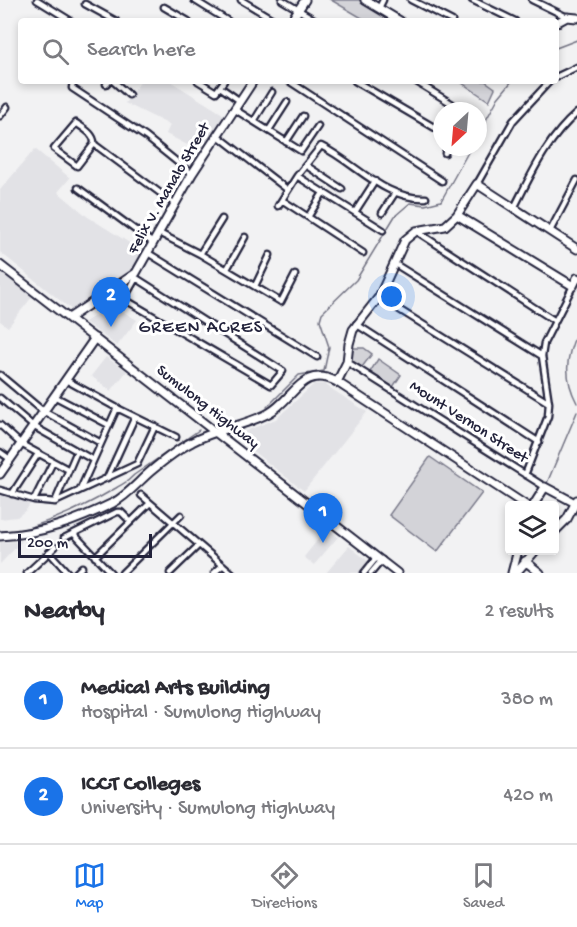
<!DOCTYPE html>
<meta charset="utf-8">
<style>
body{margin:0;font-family:"Gochi Hand",sans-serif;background:#f2f2f3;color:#2b2b33}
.controls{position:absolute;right:18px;bottom:18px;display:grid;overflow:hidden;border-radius:6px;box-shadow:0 3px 9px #0003}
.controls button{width:54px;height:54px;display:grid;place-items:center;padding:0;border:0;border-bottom:2px solid #e1e1e2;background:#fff;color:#2b2b33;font:30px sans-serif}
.compass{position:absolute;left:433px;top:102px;width:54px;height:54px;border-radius:50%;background:#fff;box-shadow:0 3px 9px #0003;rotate:206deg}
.scale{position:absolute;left:18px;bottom:15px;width:134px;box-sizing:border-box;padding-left:6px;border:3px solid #22223b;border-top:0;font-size:16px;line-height:21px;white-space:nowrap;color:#22223b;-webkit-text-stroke:4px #fff;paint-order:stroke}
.you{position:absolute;left:392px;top:297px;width:21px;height:21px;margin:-15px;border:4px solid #fff;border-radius:50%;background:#1a73e8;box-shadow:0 0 0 9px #1a73e833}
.badge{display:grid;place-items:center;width:39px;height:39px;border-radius:50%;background:#1a73e8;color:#fff;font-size:20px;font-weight:700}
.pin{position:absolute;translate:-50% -50px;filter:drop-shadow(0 2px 3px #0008)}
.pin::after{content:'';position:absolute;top:32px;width:21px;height:18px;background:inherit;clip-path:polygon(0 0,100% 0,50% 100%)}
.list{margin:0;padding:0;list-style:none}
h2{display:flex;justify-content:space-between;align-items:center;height:78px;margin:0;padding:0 24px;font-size:26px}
h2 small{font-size:20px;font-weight:400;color:#7c7c81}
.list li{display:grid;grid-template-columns:39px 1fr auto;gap:18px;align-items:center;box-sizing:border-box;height:96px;padding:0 24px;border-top:2px solid #e1e1e2}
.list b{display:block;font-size:22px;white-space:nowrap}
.list p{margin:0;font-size:20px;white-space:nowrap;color:#7c7c81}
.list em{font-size:20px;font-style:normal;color:#7c7c81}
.icon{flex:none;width:33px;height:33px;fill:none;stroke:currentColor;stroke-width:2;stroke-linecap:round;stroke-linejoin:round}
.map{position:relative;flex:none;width:577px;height:573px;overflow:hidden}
.search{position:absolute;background:#fff;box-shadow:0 3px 9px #0003;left:18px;right:18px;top:18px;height:66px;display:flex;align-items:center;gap:15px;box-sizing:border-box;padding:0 21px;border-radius:6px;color:#7c7c81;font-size:22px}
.sheet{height:270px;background:#fff}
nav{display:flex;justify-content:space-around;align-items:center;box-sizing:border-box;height:84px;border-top:2px solid #e1e1e2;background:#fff;font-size:16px;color:#7c7c81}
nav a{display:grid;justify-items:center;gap:3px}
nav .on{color:#1a73e8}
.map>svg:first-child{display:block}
.built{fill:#e2e2e6}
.green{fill:#d3d3d8;stroke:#7a7a8a;stroke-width:1.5}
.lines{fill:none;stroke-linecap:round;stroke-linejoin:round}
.stream{stroke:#727282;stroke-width:1.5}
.street-casing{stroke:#22223b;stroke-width:9}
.secondary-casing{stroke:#22223b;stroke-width:11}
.street{stroke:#fff;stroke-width:4.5}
.secondary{stroke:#fff;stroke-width:7}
.labels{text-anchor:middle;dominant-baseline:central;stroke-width:6;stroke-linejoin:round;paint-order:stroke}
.street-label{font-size:16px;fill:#22223b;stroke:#fff}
.neighbourhood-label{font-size:18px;letter-spacing:1.5px;fill:#22223b;stroke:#fff}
</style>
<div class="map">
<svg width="577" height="573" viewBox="0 0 577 573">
<rect width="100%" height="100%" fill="#f2f2f3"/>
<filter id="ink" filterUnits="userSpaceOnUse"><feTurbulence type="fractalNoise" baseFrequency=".0167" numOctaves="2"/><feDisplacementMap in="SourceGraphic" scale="12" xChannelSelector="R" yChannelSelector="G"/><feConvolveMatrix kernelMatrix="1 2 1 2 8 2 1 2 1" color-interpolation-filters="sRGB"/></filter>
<g filter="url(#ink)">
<path class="built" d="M141,81H170L226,116L203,153L166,134L170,125L125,103Z
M35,149L70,178L58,192L88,217L144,252L137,266L130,273L72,310L0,252V190Z
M2,273L32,297L8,327L0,321V275Z
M112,305L137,320L117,346L85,322Z
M106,357L127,371L111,391L91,376Z
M314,384H324L367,412L304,491L233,436L276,419Z
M0,492L32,501L26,510L17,517L0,519Z
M327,528L338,537L314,565L304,557Z
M22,541L0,564V542Z
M349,546L369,562L359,573H326Z"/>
<path class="green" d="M331,0H359L394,21H367Z
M459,81H485L495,88L489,101Z
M352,348H364L372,354L362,367L350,359Z
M378,359L401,375L393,387L370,372Z
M430,457L482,493L437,552L389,515Z"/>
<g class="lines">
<path class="stream" d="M556,48L577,40
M478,135L498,98L512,81
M577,333C565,358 564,378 577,403
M267,407L299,375L324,371L329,347L320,320L322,313L356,280L395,216L410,203L425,205L441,201L471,147
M547,483L577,412
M0,531L8,532
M13,532C50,523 84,507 116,488C124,483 127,483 134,475L199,430"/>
<g class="street-casing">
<path id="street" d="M37,0L71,21
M194,0L228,21
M241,0L276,21
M282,0L317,21
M411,0L452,21
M472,0L515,21
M532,0L567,17
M85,4L116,21
M164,7L188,21
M379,8L383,0
M556,77L577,67
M73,81L72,88L146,137L192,174
M113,81L129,95
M198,81L216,92L224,81
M289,81L442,181
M355,81L442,132
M415,81L464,111
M106,84L109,81
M220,87L240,101
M234,109L301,151L318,126
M0,116L7,107
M254,121L272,92
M76,123C83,128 95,134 94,144L77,166L54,149Z
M269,130L287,102
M217,135L288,190
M286,142L303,116
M94,144L175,204
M445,153L449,147
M307,166L342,189
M297,176L383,230
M477,184L513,121L550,81
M78,188L153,243
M282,200L363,253
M278,206L297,176L321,146C356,163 384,200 426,198
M514,208C532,173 547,139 577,113
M355,212L375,181
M382,213L395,193
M308,217L323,193
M416,231L555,321
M550,231L577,180
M159,233L200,254L281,302L295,275
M148,253L317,357
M200,254L222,219
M395,264L542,356
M227,269L245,237
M133,276L283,371L271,385L124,299L136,278
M255,286L270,255
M379,297L549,403
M356,324L539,442
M347,362L545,487
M0,375L43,411L101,443
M66,380L117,408L176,437
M54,396L109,425
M0,398L33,426L93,460
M0,425L21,444L69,470
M0,452L10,459
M525,475L548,416L549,403L542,356L544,343L573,286
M107,478L135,417
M0,490L34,500L55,502L137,464L155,426
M80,490L117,408
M12,494L38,454
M141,495L232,573
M34,500L53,462
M55,502L77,451
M74,534L111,573
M64,538L117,512H121L131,522
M49,552L68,573
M95,557L150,503
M27,573L55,547
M76,573L82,567
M122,573L181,515
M170,573L199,545
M214,573L223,565
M364,573L377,557
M371,573L382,560"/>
</g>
<g class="secondary-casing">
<path id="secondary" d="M365,0L400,21
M291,21L305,0
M556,23L567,17L577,18
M457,215L573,286L577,278
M0,265L397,573
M69,318L136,273L192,174L253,81
M337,382L347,362L349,344L353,330L379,297L405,240L416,231L445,226L457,215L477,184L577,249
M0,474L95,338
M533,506L545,487L577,504
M554,532L567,519L577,500
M0,536C41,534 76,521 113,503C128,495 138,482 151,471C163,461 178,449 192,442C216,429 245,426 269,413C294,399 302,364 337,382L527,506
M525,561L540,573
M512,573L518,550
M516,573L536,550"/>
</g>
<use href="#street" class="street"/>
<use href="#secondary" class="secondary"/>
</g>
</g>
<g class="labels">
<g class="street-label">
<text transform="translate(170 189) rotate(-60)">Felix V. Manalo Street</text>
<text transform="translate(207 408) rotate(38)">Sumulong Highway</text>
<text transform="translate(468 423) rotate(33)">Mount Vernon Street</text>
</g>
<g class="neighbourhood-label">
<text x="201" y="328">GREEN ACRES</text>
</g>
</g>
</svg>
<div class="controls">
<button><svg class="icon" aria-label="layers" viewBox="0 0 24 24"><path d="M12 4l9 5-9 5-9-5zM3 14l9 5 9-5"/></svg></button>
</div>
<svg class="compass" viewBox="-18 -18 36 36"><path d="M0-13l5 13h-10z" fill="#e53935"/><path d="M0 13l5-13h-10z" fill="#7c7c81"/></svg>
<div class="scale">200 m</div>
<div class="you"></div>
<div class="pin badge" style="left:323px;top:543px">1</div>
<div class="pin badge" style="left:111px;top:327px">2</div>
<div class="search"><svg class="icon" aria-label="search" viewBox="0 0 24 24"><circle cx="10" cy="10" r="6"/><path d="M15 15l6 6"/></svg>Search here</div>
</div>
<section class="sheet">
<h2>Nearby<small>2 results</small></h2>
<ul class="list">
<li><span class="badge">1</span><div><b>Medical Arts Building</b><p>Hospital · Sumulong Highway</p></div><em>380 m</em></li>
<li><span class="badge">2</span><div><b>ICCT Colleges</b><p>University · Sumulong Highway</p></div><em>420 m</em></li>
</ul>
</section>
<nav>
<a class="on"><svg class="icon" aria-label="map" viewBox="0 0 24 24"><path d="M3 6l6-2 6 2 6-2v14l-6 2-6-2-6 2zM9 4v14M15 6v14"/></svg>Map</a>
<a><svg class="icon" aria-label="directions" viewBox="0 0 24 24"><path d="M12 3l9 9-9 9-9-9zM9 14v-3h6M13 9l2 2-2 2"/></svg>Directions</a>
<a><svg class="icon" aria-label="saved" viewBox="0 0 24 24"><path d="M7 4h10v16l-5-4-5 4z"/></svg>Saved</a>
</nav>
